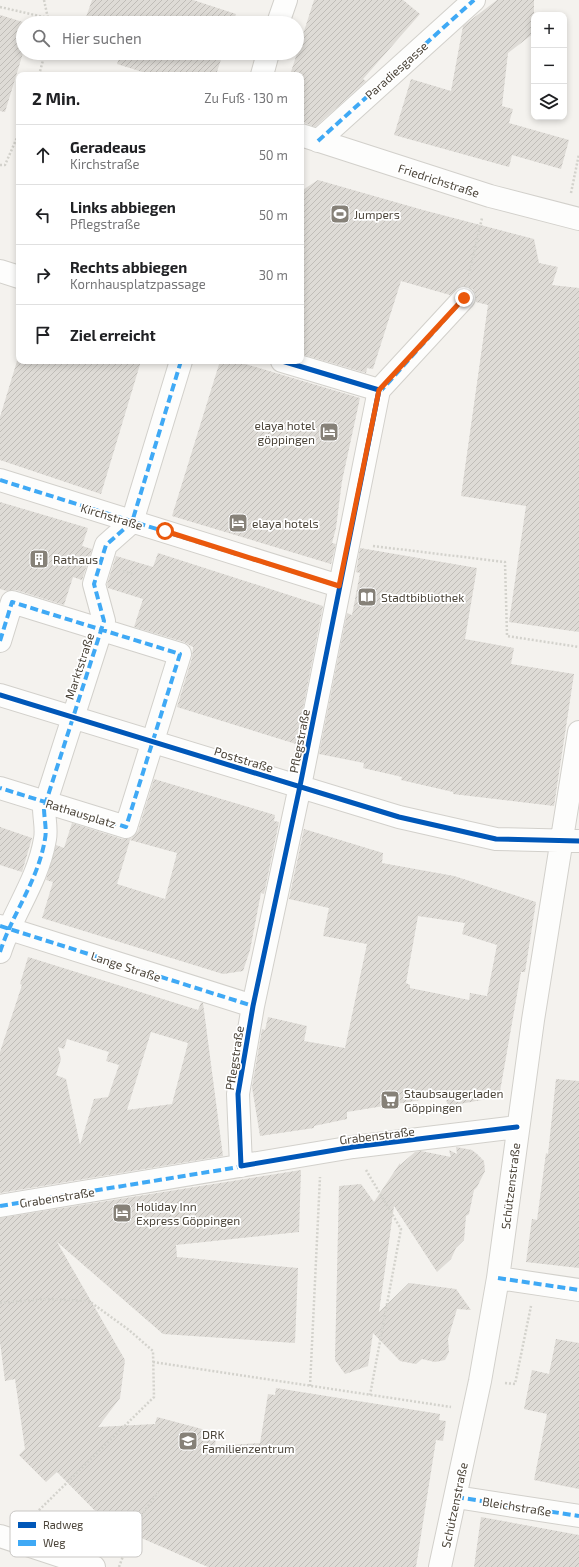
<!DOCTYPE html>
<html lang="de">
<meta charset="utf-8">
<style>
body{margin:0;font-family:"Exo 2",sans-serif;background:#f6f6f6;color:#202124}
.controls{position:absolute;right:12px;top:12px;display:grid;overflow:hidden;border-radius:8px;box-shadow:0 2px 6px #0003}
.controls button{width:36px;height:36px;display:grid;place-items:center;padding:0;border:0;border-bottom:1px solid #e0e0e0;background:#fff;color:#202124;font:20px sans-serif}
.stop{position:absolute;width:12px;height:12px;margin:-9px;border:3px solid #ea580c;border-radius:50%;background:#fff}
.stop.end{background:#ea580c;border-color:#fff;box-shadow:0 1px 4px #0008}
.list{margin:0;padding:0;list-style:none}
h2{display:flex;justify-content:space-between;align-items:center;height:52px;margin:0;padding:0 16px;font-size:17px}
h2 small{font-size:13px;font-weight:400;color:#757577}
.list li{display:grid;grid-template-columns:26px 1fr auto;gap:12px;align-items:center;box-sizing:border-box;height:60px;padding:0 16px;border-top:1px solid #e0e0e0}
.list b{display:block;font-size:15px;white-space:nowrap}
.list p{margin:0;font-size:13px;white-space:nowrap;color:#757577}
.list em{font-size:13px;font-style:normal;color:#757577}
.icon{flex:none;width:22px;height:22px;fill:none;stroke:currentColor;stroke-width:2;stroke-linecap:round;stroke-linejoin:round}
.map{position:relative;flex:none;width:579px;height:1567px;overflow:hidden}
.search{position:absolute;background:#fff;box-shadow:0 2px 6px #0003;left:16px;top:16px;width:288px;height:44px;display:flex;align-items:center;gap:10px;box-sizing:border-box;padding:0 14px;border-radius:22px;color:#757577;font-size:15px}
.panel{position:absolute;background:#fff;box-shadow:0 2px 6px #0003;left:16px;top:72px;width:288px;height:292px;border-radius:8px}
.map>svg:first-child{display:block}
.building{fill:url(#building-hatch);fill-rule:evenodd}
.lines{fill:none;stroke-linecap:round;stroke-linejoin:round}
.street-casing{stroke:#d2d0cb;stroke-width:24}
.path{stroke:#d3d2cc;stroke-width:2.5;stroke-dasharray:2 2;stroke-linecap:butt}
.street{stroke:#fdfdfc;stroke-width:22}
.quiet{stroke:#3fa9f5;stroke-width:4;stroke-dasharray:8 4;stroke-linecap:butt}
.cycleway-casing{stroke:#fff;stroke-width:8}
.cycleway{stroke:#0057b8;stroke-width:5}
.route{stroke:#ea580c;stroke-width:5}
.labels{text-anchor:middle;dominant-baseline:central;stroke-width:3.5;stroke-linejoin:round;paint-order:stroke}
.street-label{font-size:12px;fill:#4b4439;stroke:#fff}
.poi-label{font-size:12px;fill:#4b4439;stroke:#fff;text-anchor:start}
.key{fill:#fff;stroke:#c9c7c4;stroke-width:1}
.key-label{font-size:11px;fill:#4b4439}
</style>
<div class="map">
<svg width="579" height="1567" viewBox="0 0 579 1567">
<defs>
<pattern id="building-hatch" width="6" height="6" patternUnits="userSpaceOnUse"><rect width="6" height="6" fill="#dedbd6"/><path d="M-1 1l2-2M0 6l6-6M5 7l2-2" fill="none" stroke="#c0bdb8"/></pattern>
</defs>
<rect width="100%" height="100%" fill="#f4f2ee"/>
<path class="building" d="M92,0H193L236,14L233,23H84Z
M314,0H403L420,14L363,79L366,81L315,127L305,123L301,119V75H290Z
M497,0H534V33L508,53L502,106L513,109L509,123L569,140L561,169L512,155L509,167L394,135L411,79L451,91L463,26Z
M0,15L23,22V53L5,112L0,111Z
M121,53H223L216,75H152L117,64Z
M318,180L423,210L534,239L539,263L558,267L552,285L579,288V632L509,622L526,506L461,496L488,305L476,302V295L473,289L467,286H461L450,295L401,281L373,369L367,368L366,373L301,354V191Z
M17,361H141L101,494L0,460V417Z
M220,361H235L360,398L342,481L336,528L332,543L336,544L331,564L172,516Z
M0,502L88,528L82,546L92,549L82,580L73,577L64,605L16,590L7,591L0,589Z
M360,548L477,568L465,639L514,648L511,664L574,674L554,806L453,794V792L401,780L402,777L363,768L364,763L319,754L347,613L352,615L360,573L356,572Z
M158,553L323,606L296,744L177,707L192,658L193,647L184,642L134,627L143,599L108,588L107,584L116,556L153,567Z
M154,779L275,815L274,821L279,822L264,894L261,893L250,950L243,971L223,974L42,918L53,882L46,880L56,845L64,848L72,823L122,839L131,838L130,840L138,831ZM130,840L177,853L165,899L117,884Z
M0,827L32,838L22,872L0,865Z
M304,829L383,853L382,863L454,876L536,902L525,972H521L499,1097L448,1106L445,1096L347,1112V1119L314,1126V1128L260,1136L252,1087L262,1029L265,1030L268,1017L307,1026L304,1041L345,1048L367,944L323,936L329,908L289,899ZM418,916L465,923L462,934L497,945L487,996L470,993L469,1000L410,988V985L406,983Z
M28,957L198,1010L201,1003H203L223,1156L0,1193V1052L22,985L20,984ZM151,1032L188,1043L172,1104L127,1110ZM67,1039L109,1052L106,1061L119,1065L108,1097L94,1099L80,1145L66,1079L56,1075L61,1059L58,1047L64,1049Z
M556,1079L579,1081V1268L526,1262L532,1219L537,1220L546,1153L548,1154Z
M456,1147L472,1150L477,1154L484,1161L485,1171L477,1187L474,1190L469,1214L466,1216L464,1240L456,1248L451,1259L437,1272L394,1206L379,1312L409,1283L456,1289L471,1310L457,1309L448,1339L449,1352L445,1360L435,1362L422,1359L416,1364L400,1361L373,1333L368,1366L345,1374L335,1360L339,1186L361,1184L374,1202L400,1163V1165L415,1152L421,1151L451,1157L449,1150L457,1154Z
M301,1170L299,1232L176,1245L177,1257L298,1268L295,1343L163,1334L57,1242L125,1360L120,1398L98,1427L155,1424L157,1417L217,1433L215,1446L260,1443L268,1394L275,1395L276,1388L440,1414L439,1420L446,1421L443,1441L436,1440L416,1567H208L116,1527L114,1530L57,1472L46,1482L19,1455L25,1449L15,1379L5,1381L0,1342V1218Z
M556,1339L579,1343V1489L534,1480L547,1414L524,1409L532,1370L549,1374Z
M481,1517L579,1535V1567H474Z"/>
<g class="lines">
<g class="street-casing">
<path id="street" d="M278,23L286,0
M262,75L268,53
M301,135L490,196L579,219
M318,141L474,0
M0,271L19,277
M282,361L379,390
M379,390L464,298
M0,480L339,586
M0,641L12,602L180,654L126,827L0,788
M0,695L399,817L496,839L579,841
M0,926L253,1006
M0,952C13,912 38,881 45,839C47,829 44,818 44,808L104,621L94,584L106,545L132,522L181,361
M241,1166L238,1094L253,1006L300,786L379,390
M0,1206L353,1147L517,1127
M498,1278L579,1290
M456,1497L579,1516
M0,1536L94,1567
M440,1567L480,1381L498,1278L533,1020L579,732"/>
</g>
<path class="path" d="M44,0L49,23
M0,7L48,18
M39,75L45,53
M0,165H5L19,133
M571,193L579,154
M469,275L482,218
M373,546L505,562L507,636L579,647
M123,571L133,574
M366,1170L401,1229L370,1395
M0,1303L46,1299L89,1301L129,1330L153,1351L154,1397L29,1520
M153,1362L451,1407
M505,1383L515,1384L531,1306
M310,1386L320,1177
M119,1567L134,1526L158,1492"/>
<use href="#street" class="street"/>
<path class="quiet" d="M318,141L474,0
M379,393L464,298
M0,480L339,586
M0,641L12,602L180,654L126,827L0,788
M0,926L253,1006
M0,952C13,912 38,881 45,839C47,829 44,818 44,808L104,621L94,584L106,545L132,522L181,361
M0,1206L245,1166
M498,1278L579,1290
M456,1497L579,1516"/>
<g class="cycleway-casing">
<path id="cycleway" d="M282,361L379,390L300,786L253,1006L238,1094L241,1166L353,1147L517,1127
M0,695L399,817L496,839L579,841"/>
</g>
<use href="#cycleway" class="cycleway"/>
</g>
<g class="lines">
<path class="route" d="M165,531L339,586L379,390L464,298"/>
</g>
<defs>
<g id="stadium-square" transform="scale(1)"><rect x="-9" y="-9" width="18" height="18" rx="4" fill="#868178" stroke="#fff"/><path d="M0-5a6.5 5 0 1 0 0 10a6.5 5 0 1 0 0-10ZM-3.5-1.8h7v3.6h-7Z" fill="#fff"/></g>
<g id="hotel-square" transform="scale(1)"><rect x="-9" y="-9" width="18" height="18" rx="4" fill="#868178" stroke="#fff"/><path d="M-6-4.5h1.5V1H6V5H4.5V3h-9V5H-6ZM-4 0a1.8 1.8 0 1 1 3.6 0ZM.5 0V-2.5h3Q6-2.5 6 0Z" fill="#fff"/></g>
<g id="building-square" transform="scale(1)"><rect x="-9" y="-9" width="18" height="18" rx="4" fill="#868178" stroke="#fff"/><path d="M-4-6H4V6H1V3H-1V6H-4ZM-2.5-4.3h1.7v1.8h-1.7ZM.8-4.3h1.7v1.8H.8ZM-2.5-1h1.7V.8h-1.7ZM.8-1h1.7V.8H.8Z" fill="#fff"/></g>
<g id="library-square" transform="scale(1)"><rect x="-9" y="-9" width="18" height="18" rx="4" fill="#868178" stroke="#fff"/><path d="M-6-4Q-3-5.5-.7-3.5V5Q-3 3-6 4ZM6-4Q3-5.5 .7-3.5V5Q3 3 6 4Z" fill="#fff"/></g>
<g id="supermarket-square" transform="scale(1)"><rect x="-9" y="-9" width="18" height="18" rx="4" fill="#868178" stroke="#fff"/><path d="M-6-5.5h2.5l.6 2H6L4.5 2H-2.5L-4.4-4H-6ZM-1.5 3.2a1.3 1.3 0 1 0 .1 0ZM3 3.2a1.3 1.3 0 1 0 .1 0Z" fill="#fff"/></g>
<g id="school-square" transform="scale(1)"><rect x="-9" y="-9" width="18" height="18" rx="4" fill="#868178" stroke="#fff"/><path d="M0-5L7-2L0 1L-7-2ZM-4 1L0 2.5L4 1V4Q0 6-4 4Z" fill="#fff"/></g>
</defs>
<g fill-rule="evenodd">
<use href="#stadium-square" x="340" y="214"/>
<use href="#hotel-square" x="329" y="432"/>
<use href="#hotel-square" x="238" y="523"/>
<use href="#building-square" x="39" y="559"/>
<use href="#library-square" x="367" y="597"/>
<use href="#supermarket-square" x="390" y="1100"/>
<use href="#hotel-square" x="122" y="1213"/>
<use href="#school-square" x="188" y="1441"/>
</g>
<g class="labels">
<g class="street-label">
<text transform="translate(396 70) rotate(-42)">Paradiesgasse</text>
<text transform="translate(439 180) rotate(18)">Friedrichstraße</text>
<text transform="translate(112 516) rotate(17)">Kirchstraße</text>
<text transform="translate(79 666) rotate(-72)">Marktstraße</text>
<text transform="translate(299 741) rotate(-79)">Pflegstraße</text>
<text transform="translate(244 759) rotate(17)">Poststraße</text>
<text transform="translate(81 813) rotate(17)">Rathausplatz</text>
<text transform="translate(126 966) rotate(18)">Lange Straße</text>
<text transform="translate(234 1058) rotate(-81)">Pflegstraße</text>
<text transform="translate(377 1135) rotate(-7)">Grabenstraße</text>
<text transform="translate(510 1186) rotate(-83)">Schützenstraße</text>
<text transform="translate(57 1197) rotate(-9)">Grabenstraße</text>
<text transform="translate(454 1505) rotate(-78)">Schützenstraße</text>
<text transform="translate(517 1506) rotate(9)">Bleichstraße</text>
</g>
<g class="poi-label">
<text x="354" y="214">Jumpers</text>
<text x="315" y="425" text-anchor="end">elaya hotel<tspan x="315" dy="14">göppingen</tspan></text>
<text x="252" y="523">elaya hotels</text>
<text x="53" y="559">Rathaus</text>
<text x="381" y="597">Stadtbibliothek</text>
<text x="404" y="1093">Staubsaugerladen<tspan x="404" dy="14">Göppingen</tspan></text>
<text x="136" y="1206">Holiday Inn<tspan x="136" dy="14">Express Göppingen</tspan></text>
<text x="202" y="1434">DRK<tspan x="202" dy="14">Familienzentrum</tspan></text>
</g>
</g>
<rect x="10" y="1511" width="132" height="46" rx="6" class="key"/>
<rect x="18" y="1522" width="18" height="6" fill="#0057b8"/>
<rect x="18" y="1540" width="18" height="6" fill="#3fa9f5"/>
<g class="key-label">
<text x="43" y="1529">Radweg</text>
<text x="43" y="1547">Weg</text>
</g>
</svg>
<div class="controls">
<button>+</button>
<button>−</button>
<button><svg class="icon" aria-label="layers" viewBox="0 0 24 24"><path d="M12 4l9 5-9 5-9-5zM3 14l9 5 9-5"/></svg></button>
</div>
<div class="stop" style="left:165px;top:531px"></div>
<div class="stop end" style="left:464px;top:298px"></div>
<div class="search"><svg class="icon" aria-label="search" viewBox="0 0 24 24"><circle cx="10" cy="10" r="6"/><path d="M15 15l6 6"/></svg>Hier suchen</div>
<section class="panel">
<h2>2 Min.<small>Zu Fuß · 130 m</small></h2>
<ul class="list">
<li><svg class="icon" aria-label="ahead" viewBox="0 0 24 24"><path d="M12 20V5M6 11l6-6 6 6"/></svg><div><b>Geradeaus</b><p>Kirchstraße</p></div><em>50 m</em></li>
<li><svg class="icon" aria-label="left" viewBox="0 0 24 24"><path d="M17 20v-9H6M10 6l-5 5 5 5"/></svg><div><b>Links abbiegen</b><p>Pflegstraße</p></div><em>50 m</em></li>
<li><svg class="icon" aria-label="right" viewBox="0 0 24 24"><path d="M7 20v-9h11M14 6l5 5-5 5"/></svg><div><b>Rechts abbiegen</b><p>Kornhausplatzpassage</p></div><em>30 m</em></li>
<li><svg class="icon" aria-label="arrive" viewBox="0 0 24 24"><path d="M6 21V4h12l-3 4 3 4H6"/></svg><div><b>Ziel erreicht</b></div></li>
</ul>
</section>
</div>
